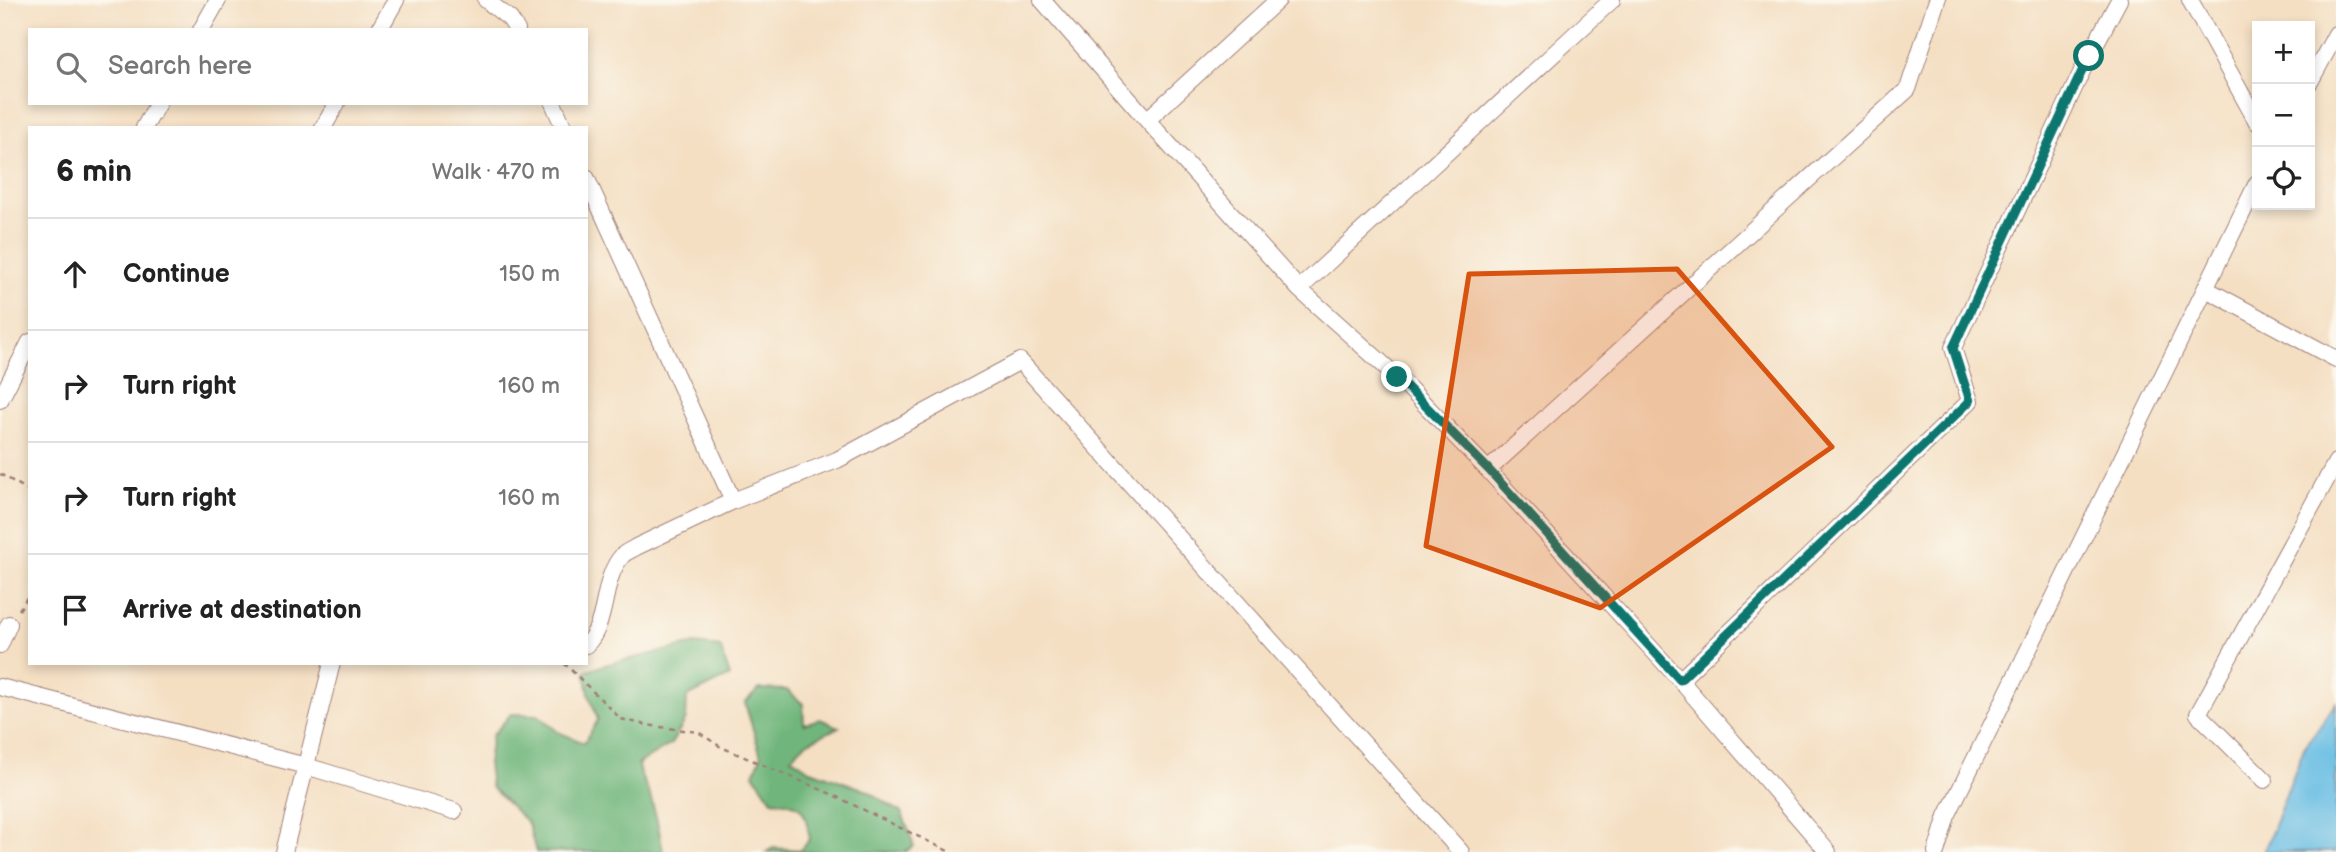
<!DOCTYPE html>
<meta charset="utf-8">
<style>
body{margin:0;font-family:"Balsamiq Sans",sans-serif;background:#f6f6f6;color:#222}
.controls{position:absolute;right:21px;top:21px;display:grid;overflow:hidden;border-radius:0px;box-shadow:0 4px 10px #0003}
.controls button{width:63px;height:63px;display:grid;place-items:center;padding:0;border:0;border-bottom:2px solid #e0e0e0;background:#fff;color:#222;font:35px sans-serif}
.stop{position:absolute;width:21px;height:21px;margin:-16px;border:5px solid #0f766e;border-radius:50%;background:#fff}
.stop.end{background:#0f766e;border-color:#fff;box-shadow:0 2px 7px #0008}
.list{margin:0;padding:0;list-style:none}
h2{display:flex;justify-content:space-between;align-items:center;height:91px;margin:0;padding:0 28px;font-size:30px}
h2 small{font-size:23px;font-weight:400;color:#767676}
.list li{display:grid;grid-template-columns:46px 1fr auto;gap:21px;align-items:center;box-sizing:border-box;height:112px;padding:0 28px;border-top:2px solid #e0e0e0}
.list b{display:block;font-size:26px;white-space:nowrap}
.list em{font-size:23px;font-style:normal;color:#767676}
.icon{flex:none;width:38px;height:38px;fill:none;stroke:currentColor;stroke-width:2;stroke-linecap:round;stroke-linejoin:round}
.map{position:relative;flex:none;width:2336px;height:852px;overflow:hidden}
.search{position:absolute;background:#fff;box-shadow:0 4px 10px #0003;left:28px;top:28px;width:560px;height:77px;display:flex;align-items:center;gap:18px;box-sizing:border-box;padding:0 24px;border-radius:0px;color:#767676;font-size:26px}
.panel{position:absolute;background:#fff;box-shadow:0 4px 10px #0003;left:28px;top:126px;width:560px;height:539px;border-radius:0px}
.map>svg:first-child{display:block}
.forest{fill:#6fb67b;stroke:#5c6a53;stroke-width:2}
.water{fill:#67bde4;stroke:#586e88;stroke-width:2}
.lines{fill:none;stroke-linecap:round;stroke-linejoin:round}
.street-casing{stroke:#9f7f77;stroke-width:18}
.path{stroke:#9f7f77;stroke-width:2.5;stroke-dasharray:5 5;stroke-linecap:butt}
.street{stroke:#fff;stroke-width:16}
.route{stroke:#0f766e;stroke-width:9}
.marked{fill:#d8530f;fill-opacity:0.2;stroke:#d8530f;stroke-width:5;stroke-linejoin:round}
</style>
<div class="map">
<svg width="2336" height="852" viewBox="0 0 2336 852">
<rect width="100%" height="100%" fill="#fbf7ec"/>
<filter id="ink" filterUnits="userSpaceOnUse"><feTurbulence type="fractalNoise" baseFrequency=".0143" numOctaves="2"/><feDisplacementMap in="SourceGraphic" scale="14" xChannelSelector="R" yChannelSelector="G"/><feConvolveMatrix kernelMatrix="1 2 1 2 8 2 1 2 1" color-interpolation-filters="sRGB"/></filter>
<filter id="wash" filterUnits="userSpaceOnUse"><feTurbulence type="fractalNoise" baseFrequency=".00686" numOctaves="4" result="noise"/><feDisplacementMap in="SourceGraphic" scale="28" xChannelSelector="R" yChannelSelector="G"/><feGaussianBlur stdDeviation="1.57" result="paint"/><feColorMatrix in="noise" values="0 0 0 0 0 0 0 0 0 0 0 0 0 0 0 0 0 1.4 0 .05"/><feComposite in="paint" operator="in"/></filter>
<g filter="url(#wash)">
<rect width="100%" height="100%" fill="#f4dfc3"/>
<path class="forest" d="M695,644L720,647L730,676L687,697L686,719L671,744L638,764C639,777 646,784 650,796C656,814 660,833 663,852H536L528,823L491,787L488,763L492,736L511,714L538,715L558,732L584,743L598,720L589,694L585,672L604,665Z
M759,689L787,690L803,704L804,724L820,719L839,727L806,743L791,757L808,769L868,791L902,813L914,846L905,852H766L773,848L800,850L810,839C804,808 805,804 772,800L754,774L761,756L745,703Z"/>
<path class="water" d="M2336,703V852H2264L2304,748Z"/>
</g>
<g filter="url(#ink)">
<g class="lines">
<g class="street-casing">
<path id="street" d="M486,0L510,19L517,30
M1042,0L1147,120L1299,289L1405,384L1488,470L1680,680L1828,852
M2190,0L2257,122
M201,30L218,0
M379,30L396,0
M2310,82L2336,34
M553,103L564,128
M1147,120L1278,0
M144,128L158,103
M323,128L337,103
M586,177L733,501
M1299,289L1612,0
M2206,289L2336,359
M0,400L30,342
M1488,470L1908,89L1937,0
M0,645L9,624
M586,645C609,622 601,579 622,556C625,552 632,550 636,547L733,501L837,460L1020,361L1461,852
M1680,680L1970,401L1953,348L2089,56L2119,0
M0,687L306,766L454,811
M2265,780L2198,714L2336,462
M284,852L332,663
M1936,852L1947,816L2257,183"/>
</g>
<path class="path" d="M0,474L30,491
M19,610L30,593
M564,663L621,719L646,725L698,732L721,747L829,793L950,852"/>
<use href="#street" class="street"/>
</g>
</g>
<g class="lines" filter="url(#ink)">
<path class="route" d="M1397,377L1489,470L1680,680L1970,401L1953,348L2089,56"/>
</g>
<path class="marked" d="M1677,269L1832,447L1600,608L1426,546L1469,274Z"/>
</svg>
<div class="controls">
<button>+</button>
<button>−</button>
<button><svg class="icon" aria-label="locate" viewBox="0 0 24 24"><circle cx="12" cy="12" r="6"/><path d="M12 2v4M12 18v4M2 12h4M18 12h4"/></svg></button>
</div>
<div class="stop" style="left:2089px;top:56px"></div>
<div class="stop end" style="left:1397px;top:377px"></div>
<div class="search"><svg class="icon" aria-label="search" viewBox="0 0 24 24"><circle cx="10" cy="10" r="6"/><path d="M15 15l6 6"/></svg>Search here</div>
<section class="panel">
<h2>6 min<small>Walk · 470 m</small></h2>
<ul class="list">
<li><svg class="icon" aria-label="ahead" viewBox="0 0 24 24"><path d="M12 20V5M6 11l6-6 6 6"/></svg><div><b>Continue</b></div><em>150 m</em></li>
<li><svg class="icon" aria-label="right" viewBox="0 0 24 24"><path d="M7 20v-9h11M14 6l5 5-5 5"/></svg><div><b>Turn right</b></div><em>160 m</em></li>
<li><svg class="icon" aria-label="right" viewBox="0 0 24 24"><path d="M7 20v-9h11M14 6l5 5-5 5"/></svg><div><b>Turn right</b></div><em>160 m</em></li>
<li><svg class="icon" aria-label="arrive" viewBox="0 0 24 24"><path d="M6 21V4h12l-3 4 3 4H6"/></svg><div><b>Arrive at destination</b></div></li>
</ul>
</section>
</div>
